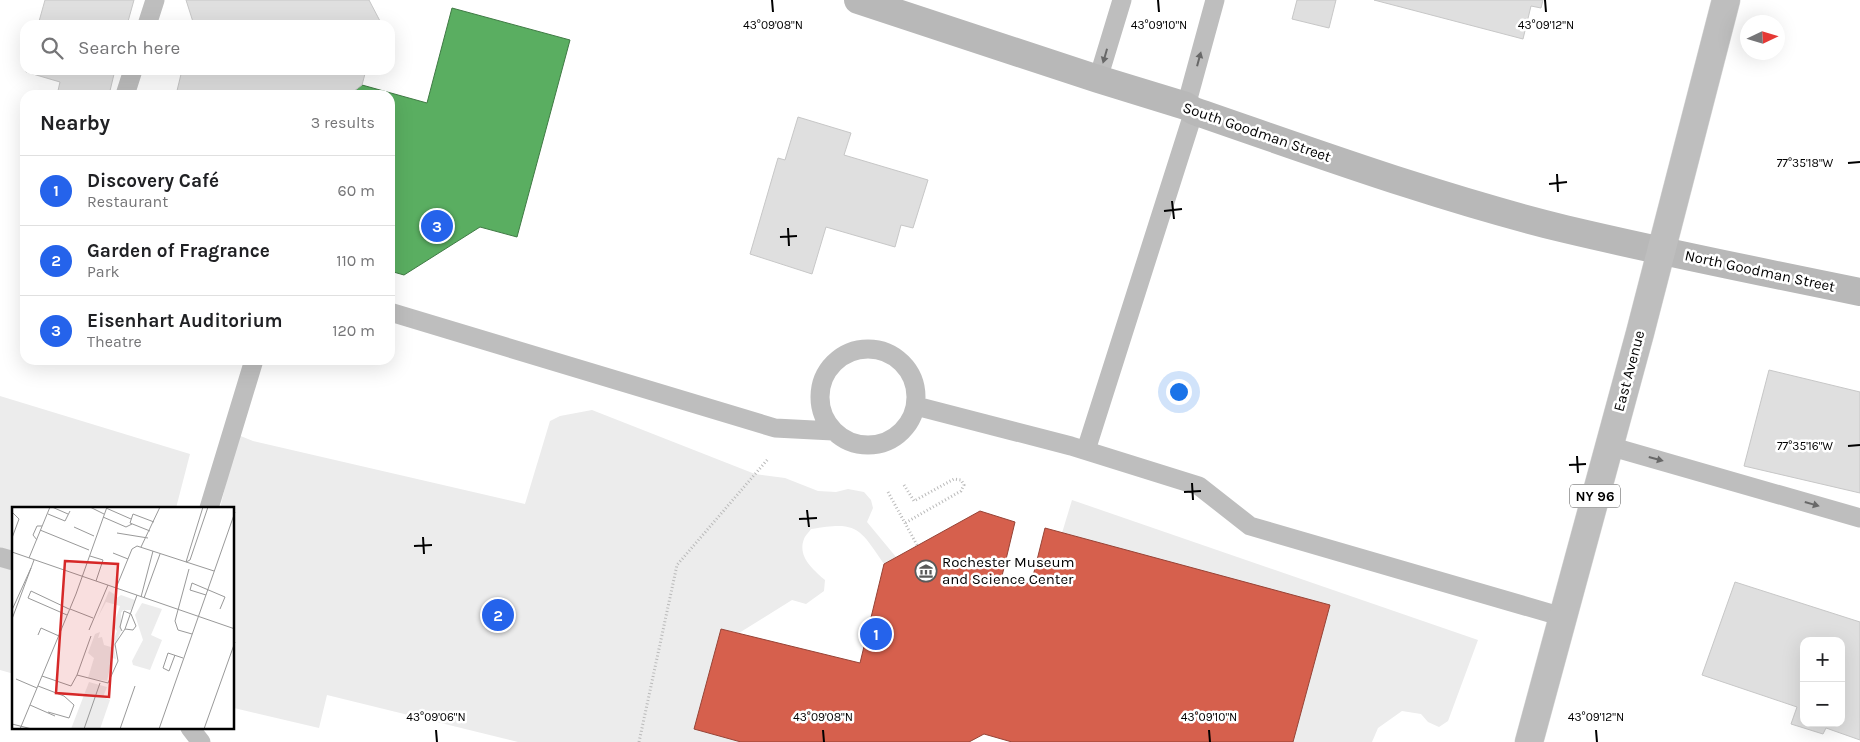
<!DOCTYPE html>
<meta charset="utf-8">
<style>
body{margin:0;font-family:Karla,sans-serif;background:#f6f6f6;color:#202124}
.controls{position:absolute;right:15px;bottom:15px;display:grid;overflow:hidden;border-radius:10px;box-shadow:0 5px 20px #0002}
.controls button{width:45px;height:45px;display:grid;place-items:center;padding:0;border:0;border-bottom:1px solid #e0e0e0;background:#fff;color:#202124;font:25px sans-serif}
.compass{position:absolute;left:1740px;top:15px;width:45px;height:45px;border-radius:50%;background:#fff;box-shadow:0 5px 20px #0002;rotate:86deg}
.you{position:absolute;left:1178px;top:391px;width:18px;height:18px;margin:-12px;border:4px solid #fff;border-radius:50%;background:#1a73e8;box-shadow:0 0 0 8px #1a73e833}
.badge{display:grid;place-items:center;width:32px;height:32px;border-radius:50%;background:#2563eb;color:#fff;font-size:16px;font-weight:700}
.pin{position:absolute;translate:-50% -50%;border:2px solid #fff;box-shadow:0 1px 5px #0006}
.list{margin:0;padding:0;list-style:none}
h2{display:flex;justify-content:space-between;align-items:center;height:65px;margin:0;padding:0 20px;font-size:21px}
h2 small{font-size:16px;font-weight:400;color:#757577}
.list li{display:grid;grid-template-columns:32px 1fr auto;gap:15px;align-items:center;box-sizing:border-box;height:70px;padding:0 20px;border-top:1px solid #e0e0e0}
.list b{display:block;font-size:19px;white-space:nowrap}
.list p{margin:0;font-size:16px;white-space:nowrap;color:#757577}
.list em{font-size:16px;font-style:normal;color:#757577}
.icon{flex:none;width:28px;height:28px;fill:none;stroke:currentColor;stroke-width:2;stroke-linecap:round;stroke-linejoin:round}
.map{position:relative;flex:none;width:1860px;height:742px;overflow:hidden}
.search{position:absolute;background:#fff;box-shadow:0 5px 20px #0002;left:20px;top:20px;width:375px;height:55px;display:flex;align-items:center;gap:12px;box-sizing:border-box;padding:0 18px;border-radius:15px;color:#757577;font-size:19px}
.panel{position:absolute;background:#fff;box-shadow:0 5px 20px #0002;left:20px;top:90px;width:375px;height:275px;border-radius:15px}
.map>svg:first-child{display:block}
.green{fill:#ececec}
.shops{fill:#d6604d;stroke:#964336}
.public{fill:#5aae61;stroke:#3f7a44}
.building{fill:#dfdfdf;stroke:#c7c7c7;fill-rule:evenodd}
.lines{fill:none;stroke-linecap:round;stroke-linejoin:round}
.primary-casing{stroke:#dbdbdb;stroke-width:29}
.path{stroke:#b9b9b9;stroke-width:3;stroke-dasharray:1 2.5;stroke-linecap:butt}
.service{stroke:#bebebe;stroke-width:19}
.secondary{stroke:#b8b8b8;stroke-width:28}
.primary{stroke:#bebebe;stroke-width:28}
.oneway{fill:#686868}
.ticks{fill:none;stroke:#000;stroke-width:2}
.labels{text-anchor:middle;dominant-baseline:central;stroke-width:5;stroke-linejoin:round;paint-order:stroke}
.shield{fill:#fff;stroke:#4c4c4c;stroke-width:1}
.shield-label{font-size:14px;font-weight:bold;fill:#000}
.street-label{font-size:15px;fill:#000;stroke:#fff}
.poi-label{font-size:15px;fill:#000;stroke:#fff;text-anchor:start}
.inset-road{fill:none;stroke:#999;stroke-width:1}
.view{fill:#d62828;fill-opacity:0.15;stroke:#d62828;stroke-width:2.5}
.inset-edge{fill:none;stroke:#000;stroke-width:2.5}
.ticks-label{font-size:12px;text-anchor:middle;fill:#000;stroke:#fff;stroke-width:5;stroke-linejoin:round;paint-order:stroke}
</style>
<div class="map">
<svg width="1860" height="742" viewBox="0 0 1860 742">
<rect width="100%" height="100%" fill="#fff"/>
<path class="green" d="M0,396L190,454L176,508H14V674L0,670Z
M592,410L755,474L785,478L818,491L836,492L848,489L864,492L871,500L873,508L867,522L896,557L884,564C859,527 857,521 811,529C809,532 805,536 804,539C797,557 814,570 825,580L824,591L806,604L792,600L739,633L721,629L694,729L741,742H518L327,695L319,728L234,708V508H220L238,435L253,441L525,504L550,421L560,416Z
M1072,500L1478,640L1448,721L1439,727L1428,722L1421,714L1402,711L1378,728L1372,742H1293L1329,605L1062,533Z"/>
<path class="shops" d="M980,511L1015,522L1002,576L1031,584L1045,528L1330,605L1293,742H1012L984,734L969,742H741L694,729L721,629L860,663L884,564Z"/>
<path class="public" d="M452,8L570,40L517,237L480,227L404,275L390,271V95H349L362,85L427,103Z"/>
<path class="building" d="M45,0H134L127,25H38Z
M186,0H369L380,21L379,25H194Z
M1297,0H1336L1329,28L1292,19Z
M1374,0H1543L1541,8L1531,6L1523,39Z
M26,70H115L109,95H57L60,82L26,72Z
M182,70H366L362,85L349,95H176Z
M798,117L851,133L844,155L928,180L913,228L901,225L895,247L826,227L812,274L750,254L778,158L785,160Z
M1769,370L1860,392V493L1744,466Z
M1735,582L1860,622V740L1826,728L1823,734L1791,724L1797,707L1702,675ZM1804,641H1841V723H1804Z"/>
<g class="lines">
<g class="primary-casing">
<path id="primary" d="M1529,742L1640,333L1726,0"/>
</g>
<path class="path" d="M904,485L914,501L954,479L961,480L964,485L961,491L905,523
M888,492L917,545
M639,742L677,565L768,459"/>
<path class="service" d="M147,25L155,0
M1098,79L1122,0
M125,95L133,70
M1186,106L1215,0
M390,312L775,428L833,431
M820 397a48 48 0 1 1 96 0a48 48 0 1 1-96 0Z
M916,406L1071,446L1199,486L1250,526L1563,617
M1609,446L1860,518
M1086,450L1194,111
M209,508L254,360
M0,557L14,561
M190,728L201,742"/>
<path class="secondary" d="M858,0L1098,79L1186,106L1194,111C1316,153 1439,198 1565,229C1662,252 1761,272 1860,292"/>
<use href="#primary" class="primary"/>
</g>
<defs><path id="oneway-solid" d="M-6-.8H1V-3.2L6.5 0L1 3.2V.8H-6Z" transform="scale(1.25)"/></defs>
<g class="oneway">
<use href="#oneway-solid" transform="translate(1105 56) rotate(106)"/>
<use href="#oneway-solid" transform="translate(1199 59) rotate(-75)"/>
<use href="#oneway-solid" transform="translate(1656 459) rotate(15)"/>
<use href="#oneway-solid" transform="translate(1812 504) rotate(16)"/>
</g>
<path class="ticks" d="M772,0L773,12M1158,0L1159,12M1545,0L1546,12M1848,163L1860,162M1557,174L1558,192M1549,184L1567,182M1172,201L1174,219M1164,211L1182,209M788,228L789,246M780,237L797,236M1848,446L1860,445M1577,456L1578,473M1569,465L1586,464M1192,483L1193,500M1184,492L1201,491M807,510L809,527M799,519L817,518M423,537L424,554M414,546L432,545M436,730L437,742M823,730L824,742M1209,730L1210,742M1596,730L1597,742"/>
<defs>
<g id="museum-ring" transform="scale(1.125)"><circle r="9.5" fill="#fff" stroke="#595959" stroke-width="1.5"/><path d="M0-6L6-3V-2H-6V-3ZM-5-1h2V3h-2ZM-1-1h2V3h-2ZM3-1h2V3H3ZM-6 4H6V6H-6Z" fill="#595959"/></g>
</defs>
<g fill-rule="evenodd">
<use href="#museum-ring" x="926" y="571"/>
</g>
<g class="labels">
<rect class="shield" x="1570" y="484.5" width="50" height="23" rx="4"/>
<g class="shield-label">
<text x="1595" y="496">NY 96</text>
</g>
<g class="street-label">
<text transform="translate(1257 132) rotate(19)">South Goodman Street</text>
<text transform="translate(1760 271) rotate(12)">North Goodman Street</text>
<text transform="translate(1629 371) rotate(-75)">East Avenue</text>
</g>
<g class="poi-label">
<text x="942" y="562">Rochester Museum<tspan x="942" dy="17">and Science Center</tspan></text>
</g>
</g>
<g transform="translate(12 507)">
<rect width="222" height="222" fill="#fff"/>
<path d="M97,84L102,87L103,92L109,88L123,93L119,103H111L109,106V124L102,141L104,152L100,151L95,174L76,171L82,151L76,146L83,127L88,125L86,131L90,130L92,138L99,140L105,124L101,120L108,99L94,95L85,112ZM130,96L150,102L139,128L150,133L138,163L121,158L120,154L131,133L123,108ZM77,175L95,180L91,190L98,193L88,222H59Z" fill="#ececec"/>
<path class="inset-road" d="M40,0L56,7M78,0L92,7M94,1L119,12M0,5L7,12L0,31M36,7L53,14L58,4M91,10L114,20L120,17M62,20L82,29M28,23L77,43M138,24L118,16L121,7L142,15M105,26L136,31M25,33L21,28L25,19H30M129,40L148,0M0,45L223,122M101,46L116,52M78,49L91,53L84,74M17,51L38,0M174,55L178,53L196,0M174,55L191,0M177,62L163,114L166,123L180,127M104,81L120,42L125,39L202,64M194,88L178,83L180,76L213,90L208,102M129,90L141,44M132,91L148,47M58,102L81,111M0,103L19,61M55,108L16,91L19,84L57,102M0,112L22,53M77,123L96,78M110,124L108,120L112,104L119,107L124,119L121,123L113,122M26,128L29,121L47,129M79,129L65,168L96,176L106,154L103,137L113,122L125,88M163,148L157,164L151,161L156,146L171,151M30,169L59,179L65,168M4,172L25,181M26,179L52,189L62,198L57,211L36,205M18,198L43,209M0,217L20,222M8,222L64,87L95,0M72,222L88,176M108,222L123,179M147,222L223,5M192,222L223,135"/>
<path class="view" d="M53,54L106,57L97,190L44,186Z"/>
<rect width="222" height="222" class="inset-edge"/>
</g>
<g class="ticks-label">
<text x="773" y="29">43°09'08"N</text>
<text x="1159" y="29">43°09'10"N</text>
<text x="1546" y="29">43°09'12"N</text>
<text x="1805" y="167">77°35'18"W</text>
<text x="1805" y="450">77°35'16"W</text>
<text x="436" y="721">43°09'06"N</text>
<text x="823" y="721">43°09'08"N</text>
<text x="1209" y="721">43°09'10"N</text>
<text x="1596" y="721">43°09'12"N</text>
</g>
</svg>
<div class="controls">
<button>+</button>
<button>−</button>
</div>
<svg class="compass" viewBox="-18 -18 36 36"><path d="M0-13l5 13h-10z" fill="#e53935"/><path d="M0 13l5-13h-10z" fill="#757577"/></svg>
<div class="you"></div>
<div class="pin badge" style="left:876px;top:634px">1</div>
<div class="pin badge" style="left:498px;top:615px">2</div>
<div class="pin badge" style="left:437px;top:226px">3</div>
<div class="search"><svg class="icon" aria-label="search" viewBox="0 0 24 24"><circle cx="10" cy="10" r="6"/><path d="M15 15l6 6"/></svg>Search here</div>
<section class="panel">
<h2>Nearby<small>3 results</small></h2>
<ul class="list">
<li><span class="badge">1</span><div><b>Discovery Café</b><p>Restaurant</p></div><em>60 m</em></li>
<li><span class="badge">2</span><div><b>Garden of Fragrance</b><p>Park</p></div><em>110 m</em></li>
<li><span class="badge">3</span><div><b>Eisenhart Auditorium</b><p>Theatre</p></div><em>120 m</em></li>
</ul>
</section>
</div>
